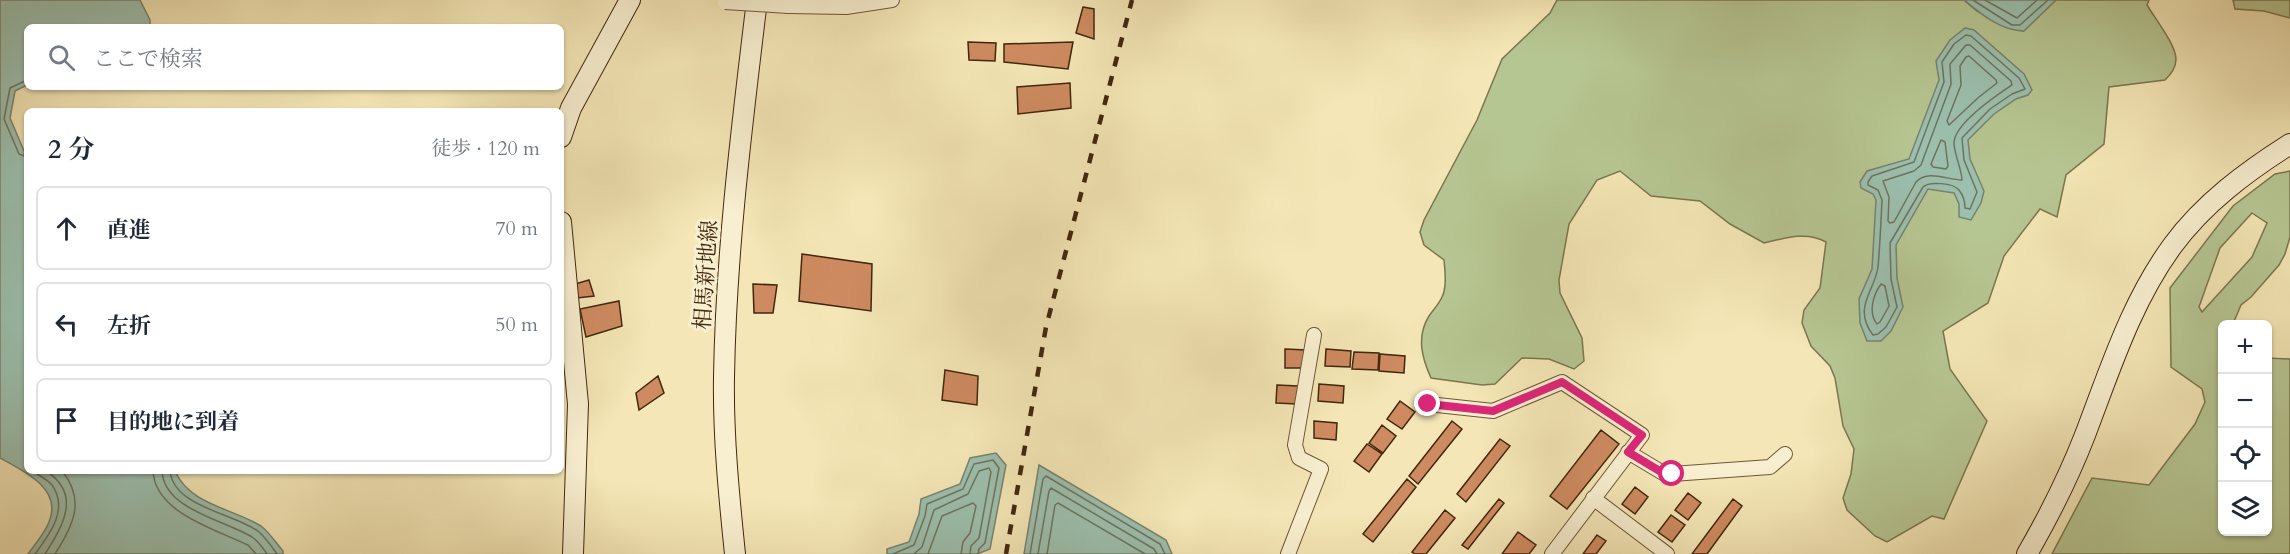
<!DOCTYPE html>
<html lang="ja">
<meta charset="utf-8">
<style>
body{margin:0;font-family:Cardo,"Noto Serif JP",serif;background:#f6f6f7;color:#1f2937}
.controls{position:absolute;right:18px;bottom:18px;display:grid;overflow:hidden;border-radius:9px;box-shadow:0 2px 4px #0004}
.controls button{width:54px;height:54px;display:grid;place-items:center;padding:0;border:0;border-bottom:2px solid #e0e1e3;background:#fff;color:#1f2937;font:30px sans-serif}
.stop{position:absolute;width:18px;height:18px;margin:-14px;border:4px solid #db2777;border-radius:50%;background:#fff}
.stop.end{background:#db2777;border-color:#fff;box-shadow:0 2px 6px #0008}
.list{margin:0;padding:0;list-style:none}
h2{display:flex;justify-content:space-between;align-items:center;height:78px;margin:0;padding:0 24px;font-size:26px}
h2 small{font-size:20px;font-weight:400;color:#747a83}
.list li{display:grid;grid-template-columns:39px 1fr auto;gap:18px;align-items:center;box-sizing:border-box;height:84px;margin:0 12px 12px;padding:0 12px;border:2px solid #e0e1e3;border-radius:9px}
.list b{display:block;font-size:22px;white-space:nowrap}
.list em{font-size:20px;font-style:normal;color:#747a83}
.icon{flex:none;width:33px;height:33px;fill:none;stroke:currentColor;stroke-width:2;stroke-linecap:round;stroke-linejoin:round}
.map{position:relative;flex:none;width:2290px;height:554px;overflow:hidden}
.search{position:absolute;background:#fff;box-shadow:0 2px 4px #0004;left:24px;top:24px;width:540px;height:66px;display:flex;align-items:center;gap:15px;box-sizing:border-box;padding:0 21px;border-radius:9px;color:#747a83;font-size:22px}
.panel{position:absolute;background:#fff;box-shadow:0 2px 4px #0004;left:24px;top:108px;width:540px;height:366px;border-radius:9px}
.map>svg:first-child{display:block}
.green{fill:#b6c692;stroke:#7c764f;stroke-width:1.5;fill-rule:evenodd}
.water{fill:#9cc0af;stroke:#78836e;stroke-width:1.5}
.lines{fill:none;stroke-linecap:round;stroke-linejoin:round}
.shore{stroke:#6e745e;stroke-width:1.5}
.building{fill:#ce8a60;stroke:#41270c;stroke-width:1.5}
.street-casing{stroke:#6e5736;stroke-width:16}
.secondary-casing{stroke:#41270c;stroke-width:22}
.street{stroke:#f8efd0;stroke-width:14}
.secondary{stroke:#f8efd0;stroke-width:20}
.rail{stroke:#41270c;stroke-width:4.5;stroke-dasharray:10 10;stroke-linecap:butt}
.street-bridge-casing{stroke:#6e5736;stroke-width:16;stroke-linecap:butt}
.street-bridge{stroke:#f8efd0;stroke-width:14}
.route{stroke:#db2777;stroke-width:8}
.labels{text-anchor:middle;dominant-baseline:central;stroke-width:6;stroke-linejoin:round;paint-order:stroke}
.street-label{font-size:22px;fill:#41270c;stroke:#f8efd0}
</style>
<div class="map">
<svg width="2290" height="554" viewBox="0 0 2290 554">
<rect width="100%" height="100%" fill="#f4e6b6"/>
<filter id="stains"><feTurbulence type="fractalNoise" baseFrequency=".00333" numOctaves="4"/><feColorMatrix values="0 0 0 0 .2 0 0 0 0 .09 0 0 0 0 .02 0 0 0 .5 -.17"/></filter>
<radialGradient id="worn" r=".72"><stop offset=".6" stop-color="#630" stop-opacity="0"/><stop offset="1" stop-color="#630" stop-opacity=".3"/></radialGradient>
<path class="green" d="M1557,0H1964L1977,11L2023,31L2056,0H2149L2147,5C2154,17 2176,45 2176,59C2176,68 2171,74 2165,80L2109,87L2104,144L2066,175L2057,217L2040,209L2004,256L1988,303L1943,331L1950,369L1987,421L1944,519L1932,516L1887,542L1875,536L1847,510L1843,498L1851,474L1854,449L1843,426L1835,378L1830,366L1811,346L1802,323L1804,310L1820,288L1826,242C1807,231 1785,238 1764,243L1730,224L1700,201L1651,196L1620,171L1597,180L1569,224L1559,280L1560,293L1582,338L1584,361L1574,369L1549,359L1522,358L1495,384L1482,385L1431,378C1422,358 1416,337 1429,316C1433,310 1439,304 1442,297C1447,287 1445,271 1444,260L1424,245L1420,232L1424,220L1477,120L1502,59L1550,13Z
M2233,0H2290V18L2264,11L2235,9Z
M2290,171V237L2285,254L2279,265L2251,297L2241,305L2233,324H2222V532H2268V358L2290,359V554H2052L2092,478L2149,485L2195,424L2205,402L2202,389L2171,367L2170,288L2233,206L2275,174ZM2252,213L2267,223L2252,257L2202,312L2199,307L2220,248Z"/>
<path class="water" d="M0,0H140L150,20V27H27V85L15,91L10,118L24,151L27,176V471H175C190,505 232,508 261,526C269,532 276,543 283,551V554H28C35,544 45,533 49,522C63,489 24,471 0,458Z
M1964,0H2056L2024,31C2001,31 1981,14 1964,0Z
M1965,28L1974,30L2024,74L2032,90L2028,95L2016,99L1994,114L1968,140L1970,159L1984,191L1981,203L1971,220L1959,217V204L1954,193L1928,189L1896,245L1897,278L1903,307L1891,331L1881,341H1867L1860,323L1859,299L1872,269L1876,200L1873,194L1861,188L1860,182L1867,171L1909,159L1939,80L1936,61L1950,40Z
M996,453L1006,465L990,549L977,554H887V549L909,542L919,514L921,499L960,484L970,458Z
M1039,465L1166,540L1172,554H1024Z"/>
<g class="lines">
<path class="shore" d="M1973,0L2012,25H2020L2048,0
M1985,0L2017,18L2037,0
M1966,35L1971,36L2019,78L2025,89L2012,94L1990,109L1962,138L1964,160L1977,192L1970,209L1965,208C1965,203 1963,195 1959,190C1953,183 1929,181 1923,187L1890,243L1891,279L1897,307L1886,327L1878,334L1873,335C1852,307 1875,291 1878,267C1880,245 1881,222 1882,200L1878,190L1868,185V182L1872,176L1914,162L1944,82L1942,62L1954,44Z
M1966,45H1970L2011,81L2012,85C1997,95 1953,124 1954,144C1955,156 1962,171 1962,180C1947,180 1928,169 1916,182L1894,222L1890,223L1888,221L1889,197L1883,181L1914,171L1921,165L1951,84L1950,64Z
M1969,56L1996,80L1997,83L1979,97L1949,125L1947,121L1961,85L1960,66L1966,57Z
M27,80L10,88L4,119L19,154L27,157
M1941,140L1945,142L1948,166L1946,169L1933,167L1931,164Z
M1881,284L1885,286L1889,306L1880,322L1877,324C1868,313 1873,295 1881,284Z
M32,471C38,475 47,479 52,485C69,509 50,534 35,554
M153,471C155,513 217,530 248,545L256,554
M162,471C164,510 225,520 252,537C258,541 263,548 267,554
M170,471C174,508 235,513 259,532C266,538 272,547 277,554
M45,554C63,526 82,494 46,471
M55,554C73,526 86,500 62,471
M893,554L914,545L925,516L927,504L963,489L974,464L993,460L999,468L985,543L979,549L978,554
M914,554L922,547L934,510L968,494L979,471L989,468L991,472L979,538L971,546L970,554
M928,554L942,516L973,503L976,506L970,533L963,542L961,554
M1030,554L1043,479L1046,476L1160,544L1165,554
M1038,554L1049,491L1051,488L1154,549L1157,554
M1047,554L1055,505L1058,503L1145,554"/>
</g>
<path class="building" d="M1083,7L1094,9V39L1076,33Z
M968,42L996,43L995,61L969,60Z
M1073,42L1068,69L1004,62V44Z
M1070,83L1071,108L1018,114L1017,87Z
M802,254L872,264L871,311L799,301Z
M589,280L594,296L577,298L575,284Z
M753,284L777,285L773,313H754Z
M619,301L622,326L586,337L580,309Z
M1285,349L1306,350V368H1285Z
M1326,349L1351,351L1350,367L1325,366Z
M1354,352L1379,353L1378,370L1352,369Z
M1380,354L1405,356L1404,373L1379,371Z
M945,370L978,376L977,405L942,400Z
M658,376L664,393L639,410L636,393Z
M1319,384L1344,386L1343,403L1318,401Z
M1277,385L1298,386L1297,404L1276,403Z
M1400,401L1415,412L1402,429L1387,419Z
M1314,421L1337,423L1336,440L1314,438Z
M1452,421L1462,429L1418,484L1409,476Z
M1382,425L1396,436L1383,453L1369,443Z
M1601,430L1619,444L1567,509L1550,496Z
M1500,439L1510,446L1466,502L1457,494Z
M1367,444L1382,454L1369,472L1354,461Z
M1407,479L1416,487L1373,542L1363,534Z
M1635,487L1648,497L1635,514L1622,504Z
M1688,493L1701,503L1688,520L1675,510Z
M1499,499L1504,503L1468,549L1462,545Z
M1733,499L1742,506L1707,554H1692Z
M1445,510L1455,518L1426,554H1415L1412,552Z
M1671,515L1685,525L1672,542L1658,532Z
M1518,532L1536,545L1529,554H1502Z
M1597,535L1606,541L1596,554H1583Z"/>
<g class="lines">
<g class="street-casing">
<path id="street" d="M788,6L846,7L892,0
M1428,404L1493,411L1562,382L1642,435L1552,554
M1628,452L1663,473L1672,474L1770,467L1785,454
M1593,498L1667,554
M1288,554L1321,469L1299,458L1295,445L1314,335"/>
</g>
<g class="secondary-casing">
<path id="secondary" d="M561,137L571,108L630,0
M561,222L578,404L573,554
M735,554C729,496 723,435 724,377C726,251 742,125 757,0
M2027,554C2049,516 2069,476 2085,435C2110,370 2131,302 2173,245C2204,203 2246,172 2290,144"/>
</g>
<use href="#street" class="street"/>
<use href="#secondary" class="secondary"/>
<path class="rail" d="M1006,554L1046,327L1132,0"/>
<g class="street-bridge-casing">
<path id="street-bridge" d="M725,2L788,6"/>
</g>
<use href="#street-bridge" class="street-bridge"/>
</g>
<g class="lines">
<path class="route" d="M1428,404L1493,411L1562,382L1642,435L1628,452L1663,473L1672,474"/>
</g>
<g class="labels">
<g class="street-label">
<text transform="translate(706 275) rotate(-86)">相馬新地線</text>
</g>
</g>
<rect width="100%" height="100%" filter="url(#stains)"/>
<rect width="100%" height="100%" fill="url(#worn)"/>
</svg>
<div class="controls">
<button>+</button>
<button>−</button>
<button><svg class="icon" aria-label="locate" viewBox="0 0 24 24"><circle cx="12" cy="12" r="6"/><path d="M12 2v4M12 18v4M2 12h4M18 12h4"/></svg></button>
<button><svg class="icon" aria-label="layers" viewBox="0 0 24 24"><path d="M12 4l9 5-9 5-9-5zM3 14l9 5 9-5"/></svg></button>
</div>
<div class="stop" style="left:1672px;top:474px"></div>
<div class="stop end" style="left:1428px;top:404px"></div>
<div class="search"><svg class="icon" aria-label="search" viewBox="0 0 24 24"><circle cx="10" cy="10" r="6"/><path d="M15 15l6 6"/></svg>ここで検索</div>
<section class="panel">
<h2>2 分<small>徒歩 · 120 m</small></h2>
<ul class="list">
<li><svg class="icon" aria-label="ahead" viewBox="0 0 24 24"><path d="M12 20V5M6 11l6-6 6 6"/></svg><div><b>直進</b></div><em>70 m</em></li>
<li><svg class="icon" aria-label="left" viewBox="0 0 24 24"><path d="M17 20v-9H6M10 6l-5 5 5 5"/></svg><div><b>左折</b></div><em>50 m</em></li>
<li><svg class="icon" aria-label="arrive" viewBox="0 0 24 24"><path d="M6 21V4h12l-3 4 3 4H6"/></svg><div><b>目的地に到着</b></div></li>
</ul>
</section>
</div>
